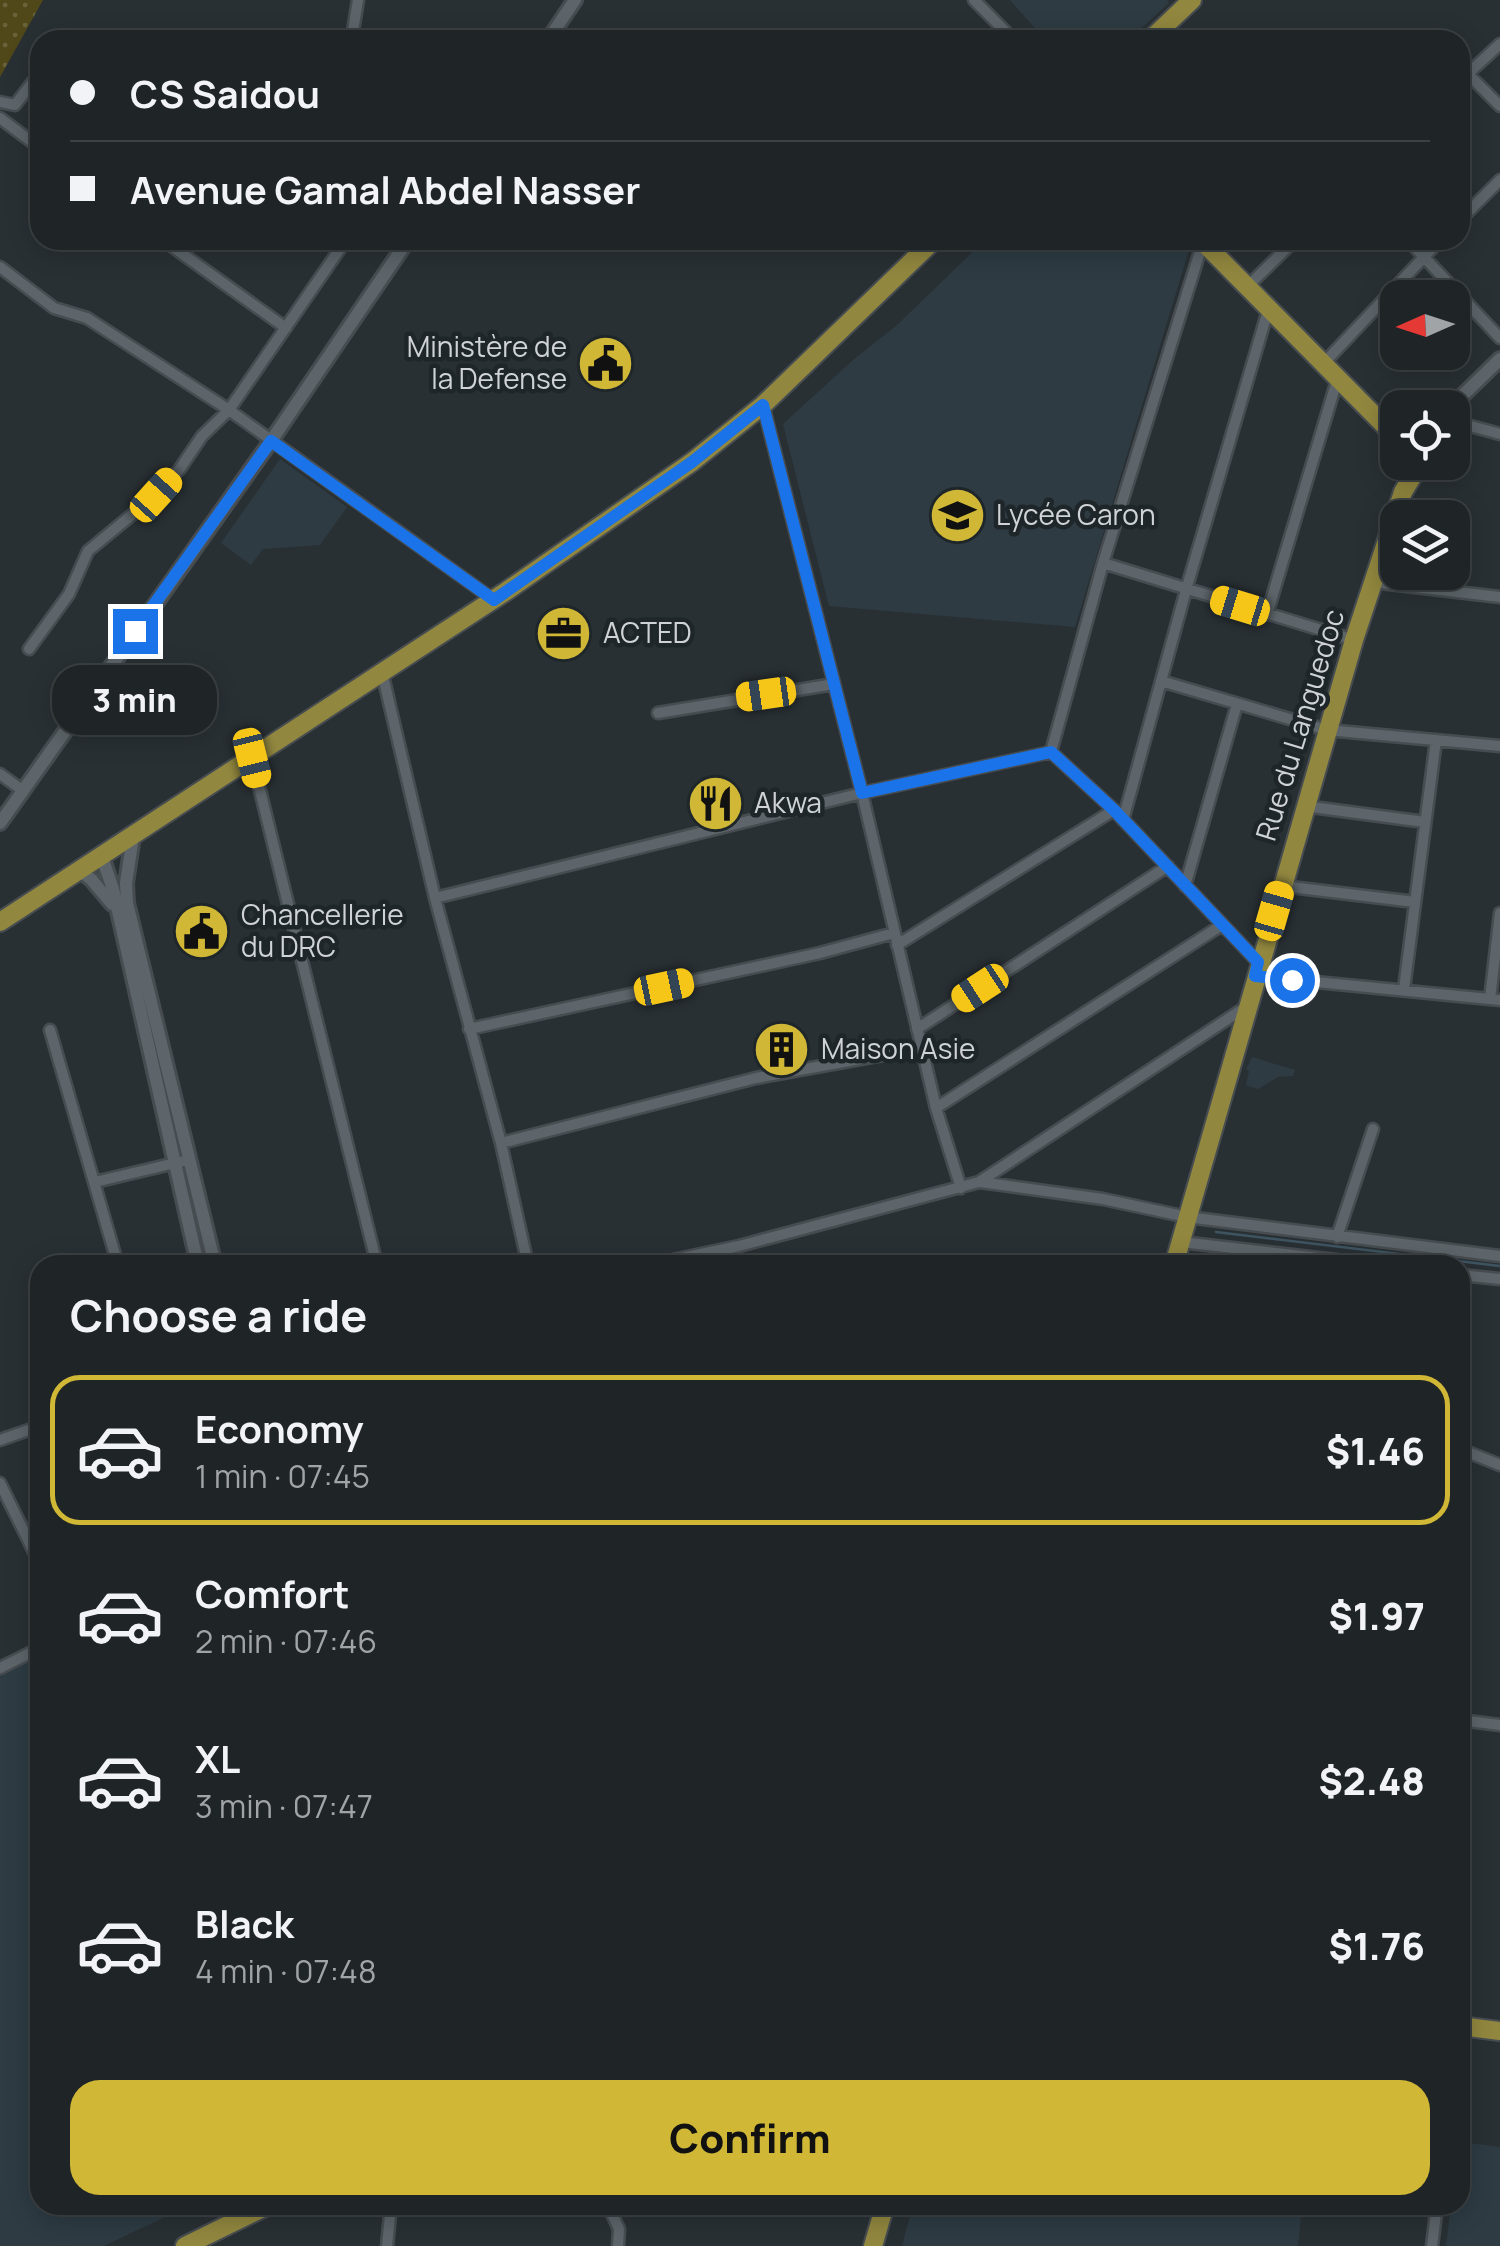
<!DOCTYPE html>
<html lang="en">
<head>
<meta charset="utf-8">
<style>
	body { margin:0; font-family:Manrope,sans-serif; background:#272c2f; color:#f1f3f6; height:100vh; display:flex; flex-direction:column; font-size:38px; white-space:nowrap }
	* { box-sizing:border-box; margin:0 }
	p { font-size:32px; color:#a1a4a7 }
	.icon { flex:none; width:55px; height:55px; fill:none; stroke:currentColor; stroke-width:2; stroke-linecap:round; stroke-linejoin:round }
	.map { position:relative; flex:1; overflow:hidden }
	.panel { position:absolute; left:30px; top:1255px; width:1440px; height:960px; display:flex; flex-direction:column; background:#1f2427; border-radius:30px; box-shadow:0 5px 25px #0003,0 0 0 2px #3c4144 }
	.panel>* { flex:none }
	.guide { position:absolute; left:30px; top:30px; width:1440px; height:220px; border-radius:30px; box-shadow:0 5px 25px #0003,0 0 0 2px #3c4144; display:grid; align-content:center; height:220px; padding:0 40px; background:#1f2427 }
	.needle { width:65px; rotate:267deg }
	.fabs { position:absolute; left:1380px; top:280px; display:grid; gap:20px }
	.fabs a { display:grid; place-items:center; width:90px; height:90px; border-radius:20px; background:#1f2427; box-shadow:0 5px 25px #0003,0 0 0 2px #3c4144; font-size:50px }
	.end { position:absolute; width:45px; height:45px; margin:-22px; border:12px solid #1a73e8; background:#fff; box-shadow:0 0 0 5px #fff }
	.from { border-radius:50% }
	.bubble { position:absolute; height:70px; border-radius:30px; background:#1f2427; box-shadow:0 5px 25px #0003,0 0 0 2px #3c4144; font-size:32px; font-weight:800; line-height:70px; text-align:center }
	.car { position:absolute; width:30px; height:60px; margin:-30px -15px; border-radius:12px; box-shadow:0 0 8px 2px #0007; background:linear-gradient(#f5c518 24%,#345 0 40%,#f5c518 0 76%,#345 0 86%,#f5c518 0) }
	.guide b { display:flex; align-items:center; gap:35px; height:95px; font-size:38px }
	.guide b+b { border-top:2px solid #3c4144 }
	.guide i { width:25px; height:25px; background:#f1f3f6 }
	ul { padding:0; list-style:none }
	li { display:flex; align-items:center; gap:30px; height:150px; margin:0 20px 15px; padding:0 20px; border:5px solid transparent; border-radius:30px }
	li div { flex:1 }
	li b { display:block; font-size:38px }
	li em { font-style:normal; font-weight:800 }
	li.active { border-color:#d0b836 }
	li>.icon { width:90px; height:90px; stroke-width:1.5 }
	h2 { padding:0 40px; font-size:45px; line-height:120px }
	.button { display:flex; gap:20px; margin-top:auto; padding:20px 40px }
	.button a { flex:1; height:115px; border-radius:30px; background:#d0b836; color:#111; font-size:40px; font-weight:800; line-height:115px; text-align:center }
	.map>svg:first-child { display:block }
</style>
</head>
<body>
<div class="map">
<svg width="1500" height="2246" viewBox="0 0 1500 2246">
	<defs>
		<pattern id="grass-dots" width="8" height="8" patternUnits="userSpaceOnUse" patternTransform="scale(2.5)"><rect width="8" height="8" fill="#514819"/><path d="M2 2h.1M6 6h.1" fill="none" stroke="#69623a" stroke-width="1.8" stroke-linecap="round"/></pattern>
	</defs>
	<rect width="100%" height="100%" fill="#293034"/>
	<path fill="#2e3b43" d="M 1010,0 L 1167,0 L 1169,3 L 1128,40 L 1045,40 Z
		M 985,240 L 1182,240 L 1188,253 L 1075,627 L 829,606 L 783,424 L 853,360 L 896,326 Z
		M 280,459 L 347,507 L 320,545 L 263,549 L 251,565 L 221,543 Z
		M 1252,1057 L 1295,1070 L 1293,1076 L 1278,1077 L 1258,1089 L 1246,1085 L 1249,1071 L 1246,1069 Z
		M 40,1655 L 40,2205 L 190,2205 L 104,2246 L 0,2246 L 0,1675 Z
		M 1460,2142 L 1500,2147 L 1500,2246 L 1446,2246 L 1451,2205 L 1460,2205 Z
		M 913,2205 L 1302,2205 L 1298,2246 L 902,2246 Z"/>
	<path fill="url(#grass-dots)" d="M 0,0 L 43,0 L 0,77 Z"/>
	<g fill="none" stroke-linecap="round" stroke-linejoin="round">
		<path stroke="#3e5461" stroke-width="2.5" d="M 1216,1232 L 1500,1266"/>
		<defs>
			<path id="minor" d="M 974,0 L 1014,40
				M 347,40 L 353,31 L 358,0
				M 1468,74 L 1500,106
				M 1460,81 L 1500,44
				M 0,102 L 15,105 L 35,79 L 40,78
				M 0,118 L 40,148
				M 1460,220 L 1500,180
				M 163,240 L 286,328
				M 1408,240 L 1500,338
				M 0,267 L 54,308 L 87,318 L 229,410 L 494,600
				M 1248,286 L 1295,240
				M 1324,363 L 1440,240
				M 763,405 L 862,793 L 936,1108 L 961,1188
				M 1452,421 L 1500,434
				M 1103,563 L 1354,640
				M 1372,582 L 1500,597
				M 1267,614 L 1338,377
				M 29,649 L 69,594 L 88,551 L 156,495 L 179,470 L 202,436 L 229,410 L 346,240
				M 382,672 L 435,898 L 501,1143 L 528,1265
				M 1161,681 L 1327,730 L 1500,746
				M 658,713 L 834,684
				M 1051,752 L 1103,563 L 1203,242
				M 1051,752 L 1114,810 L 1258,962
				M 252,758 L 377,1265
				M 0,774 L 22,790
				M 1304,806 L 1425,822
				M 1123,820 L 1186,590 L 1269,307
				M 1185,886 L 1237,704
				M 1282,886 L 1415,902
				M 435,898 L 862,793 L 1051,752
				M 897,945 L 1114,810
				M 1255,976 L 1500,1000
				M 1404,989 L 1436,740
				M 1490,999 L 1500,913
				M 469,1029 L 820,953 L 894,933
				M 917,1029 L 1168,866
				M 50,1030 L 118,1265
				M 936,1108 L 1222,925
				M 501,1143 L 756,1078 L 921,1048
				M 95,1182 L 188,1160
				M 980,1182 L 1103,1199 L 1187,1217 L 1500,1256
				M 1337,1237 L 1373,1129
				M 1181,1242 L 1379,1265
				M 649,1265 L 739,1246 L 979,1182 L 1246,1007
				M 1460,1275 L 1500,1279
				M 0,1440 L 40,1426
				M 1460,1449 L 1500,1465
				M 0,1483 L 40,1564
				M 0,1668 L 40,1648
				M 1460,1720 L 1500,1725
				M 608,2205 L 619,2229 L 618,2246
				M 387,2246 L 391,2205
				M 1432,2246 L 1437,2205"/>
			<path id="tertiary" d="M 548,40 L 575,0
				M 1445,408 L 1461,397 L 1500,359
				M 0,823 L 271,441 L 408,240
				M 133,837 L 126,883 L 127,903 L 215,1265
				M 102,857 L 113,889 L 198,1265
				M 80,871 L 91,879 L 112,904"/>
			<path id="primary" d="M 1150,40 L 1192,0
				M 1201,240 L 1386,427 L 1398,452
				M 0,922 L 505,592 L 692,462 L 763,405 L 934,240
				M 1174,1265 L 1354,640 L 1403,492 L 1421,462
				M 1460,2026 L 1500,2031
				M 185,2246 L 269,2205
				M 873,2246 L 885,2205"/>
		</defs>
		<use href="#minor" stroke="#464c50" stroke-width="15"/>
		<use href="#tertiary" stroke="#464c50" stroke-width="18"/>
		<use href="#primary" stroke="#464c50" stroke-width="22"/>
		<use href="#minor" stroke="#5d656a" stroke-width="10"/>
		<use href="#tertiary" stroke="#5d656a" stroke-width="12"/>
		<use href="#primary" stroke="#91873f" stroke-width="18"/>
	</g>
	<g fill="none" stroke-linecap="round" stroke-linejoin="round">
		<path stroke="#1a73e8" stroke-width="12" d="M 135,631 L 271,441 L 494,600 L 692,462 L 763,405 L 862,793 L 1051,752 L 1114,810 L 1258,962 L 1255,976 L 1292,980"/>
	</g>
	<defs>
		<symbol id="civic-disc" viewBox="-11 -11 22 22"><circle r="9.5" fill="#d0b836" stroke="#1f262a"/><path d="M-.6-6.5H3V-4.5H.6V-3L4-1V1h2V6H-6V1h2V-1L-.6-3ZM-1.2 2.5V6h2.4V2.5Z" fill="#111"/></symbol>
		<symbol id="school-disc" viewBox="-11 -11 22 22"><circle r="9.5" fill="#d0b836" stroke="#1f262a"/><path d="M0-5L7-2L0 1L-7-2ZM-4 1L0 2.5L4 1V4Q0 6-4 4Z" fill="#111"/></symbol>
		<symbol id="office-disc" viewBox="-11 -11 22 22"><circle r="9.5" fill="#d0b836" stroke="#1f262a"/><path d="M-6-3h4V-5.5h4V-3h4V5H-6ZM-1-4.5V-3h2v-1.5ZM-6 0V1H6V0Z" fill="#111"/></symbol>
		<symbol id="restaurant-disc" viewBox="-11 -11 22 22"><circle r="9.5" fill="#d0b836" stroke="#1f262a"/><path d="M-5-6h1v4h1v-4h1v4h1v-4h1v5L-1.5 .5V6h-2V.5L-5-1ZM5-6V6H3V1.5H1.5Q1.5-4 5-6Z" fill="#111"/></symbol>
		<symbol id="building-disc" viewBox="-11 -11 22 22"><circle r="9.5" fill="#d0b836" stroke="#1f262a"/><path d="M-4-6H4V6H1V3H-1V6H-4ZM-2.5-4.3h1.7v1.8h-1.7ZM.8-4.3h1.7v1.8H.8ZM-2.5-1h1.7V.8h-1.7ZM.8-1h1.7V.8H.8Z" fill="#111"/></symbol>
	</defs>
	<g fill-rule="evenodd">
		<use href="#civic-disc" x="574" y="332" width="63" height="63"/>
		<use href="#school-disc" x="926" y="484" width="63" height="63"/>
		<use href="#office-disc" x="532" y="602" width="63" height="63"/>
		<use href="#restaurant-disc" x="684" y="772" width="63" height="63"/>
		<use href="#civic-disc" x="170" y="900" width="63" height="63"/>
		<use href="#building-disc" x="750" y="1018" width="63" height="63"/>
	</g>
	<g text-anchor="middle" stroke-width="9" stroke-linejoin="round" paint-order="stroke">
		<g font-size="28" fill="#cfd3d6" stroke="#1f262a" text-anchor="start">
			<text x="567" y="357" text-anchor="end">Ministère de<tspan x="567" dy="32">la Defense</tspan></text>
			<text x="996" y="525">Lycée Caron</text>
			<text x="603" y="643">ACTED</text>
			<text x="754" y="813">Akwa</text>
			<text x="241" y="925">Chancellerie<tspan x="241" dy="32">du DRC</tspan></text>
			<text x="821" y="1059">Maison Asie</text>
		</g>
		<g font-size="28" fill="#cfd3d6" stroke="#1f262a">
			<text transform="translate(1300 725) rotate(-73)" y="10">Rue du Languedoc</text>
		</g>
	</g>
</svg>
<div class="fabs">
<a><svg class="needle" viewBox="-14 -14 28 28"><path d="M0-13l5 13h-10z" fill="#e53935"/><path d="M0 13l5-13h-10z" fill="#a1a4a7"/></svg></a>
<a><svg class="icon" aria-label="locate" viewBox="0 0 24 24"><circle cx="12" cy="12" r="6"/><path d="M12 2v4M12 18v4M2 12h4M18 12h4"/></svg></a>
<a><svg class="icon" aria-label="layers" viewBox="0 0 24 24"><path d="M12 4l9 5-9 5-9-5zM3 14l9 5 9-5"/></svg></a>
</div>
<i class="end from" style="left:1292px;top:980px"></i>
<i class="end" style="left:135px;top:631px"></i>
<div class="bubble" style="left:52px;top:665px;width:165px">3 min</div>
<i class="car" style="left:156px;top:495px;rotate:42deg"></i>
<i class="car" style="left:1240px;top:606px;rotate:287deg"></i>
<i class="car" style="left:766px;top:694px;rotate:262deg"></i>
<i class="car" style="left:252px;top:758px;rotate:166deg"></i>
<i class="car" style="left:1274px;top:911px;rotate:16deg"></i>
<i class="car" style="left:664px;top:987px;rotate:78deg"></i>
<i class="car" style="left:980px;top:988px;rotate:237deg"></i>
<div class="guide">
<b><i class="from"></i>CS Saidou</b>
<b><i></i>Avenue Gamal Abdel Nasser</b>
</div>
<section class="panel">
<h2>Choose a ride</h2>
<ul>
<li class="active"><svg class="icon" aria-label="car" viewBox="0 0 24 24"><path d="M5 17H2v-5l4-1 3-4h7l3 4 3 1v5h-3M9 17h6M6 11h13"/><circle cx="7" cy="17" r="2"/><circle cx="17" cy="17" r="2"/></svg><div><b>Economy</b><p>1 min · 07:45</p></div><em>$1.46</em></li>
<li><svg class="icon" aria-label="car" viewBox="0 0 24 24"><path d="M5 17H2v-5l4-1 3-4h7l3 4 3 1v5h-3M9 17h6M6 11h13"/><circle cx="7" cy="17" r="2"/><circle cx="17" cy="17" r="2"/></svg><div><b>Comfort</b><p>2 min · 07:46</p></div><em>$1.97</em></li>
<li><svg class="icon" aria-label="car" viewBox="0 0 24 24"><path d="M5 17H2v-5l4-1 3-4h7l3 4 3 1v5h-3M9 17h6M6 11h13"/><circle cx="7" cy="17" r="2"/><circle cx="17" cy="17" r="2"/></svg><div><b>XL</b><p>3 min · 07:47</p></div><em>$2.48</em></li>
<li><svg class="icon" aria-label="car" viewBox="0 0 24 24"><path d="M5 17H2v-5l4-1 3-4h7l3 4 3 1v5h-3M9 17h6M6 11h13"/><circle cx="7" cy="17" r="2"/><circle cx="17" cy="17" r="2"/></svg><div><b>Black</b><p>4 min · 07:48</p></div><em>$1.76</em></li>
</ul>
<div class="button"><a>Confirm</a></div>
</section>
</div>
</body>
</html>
